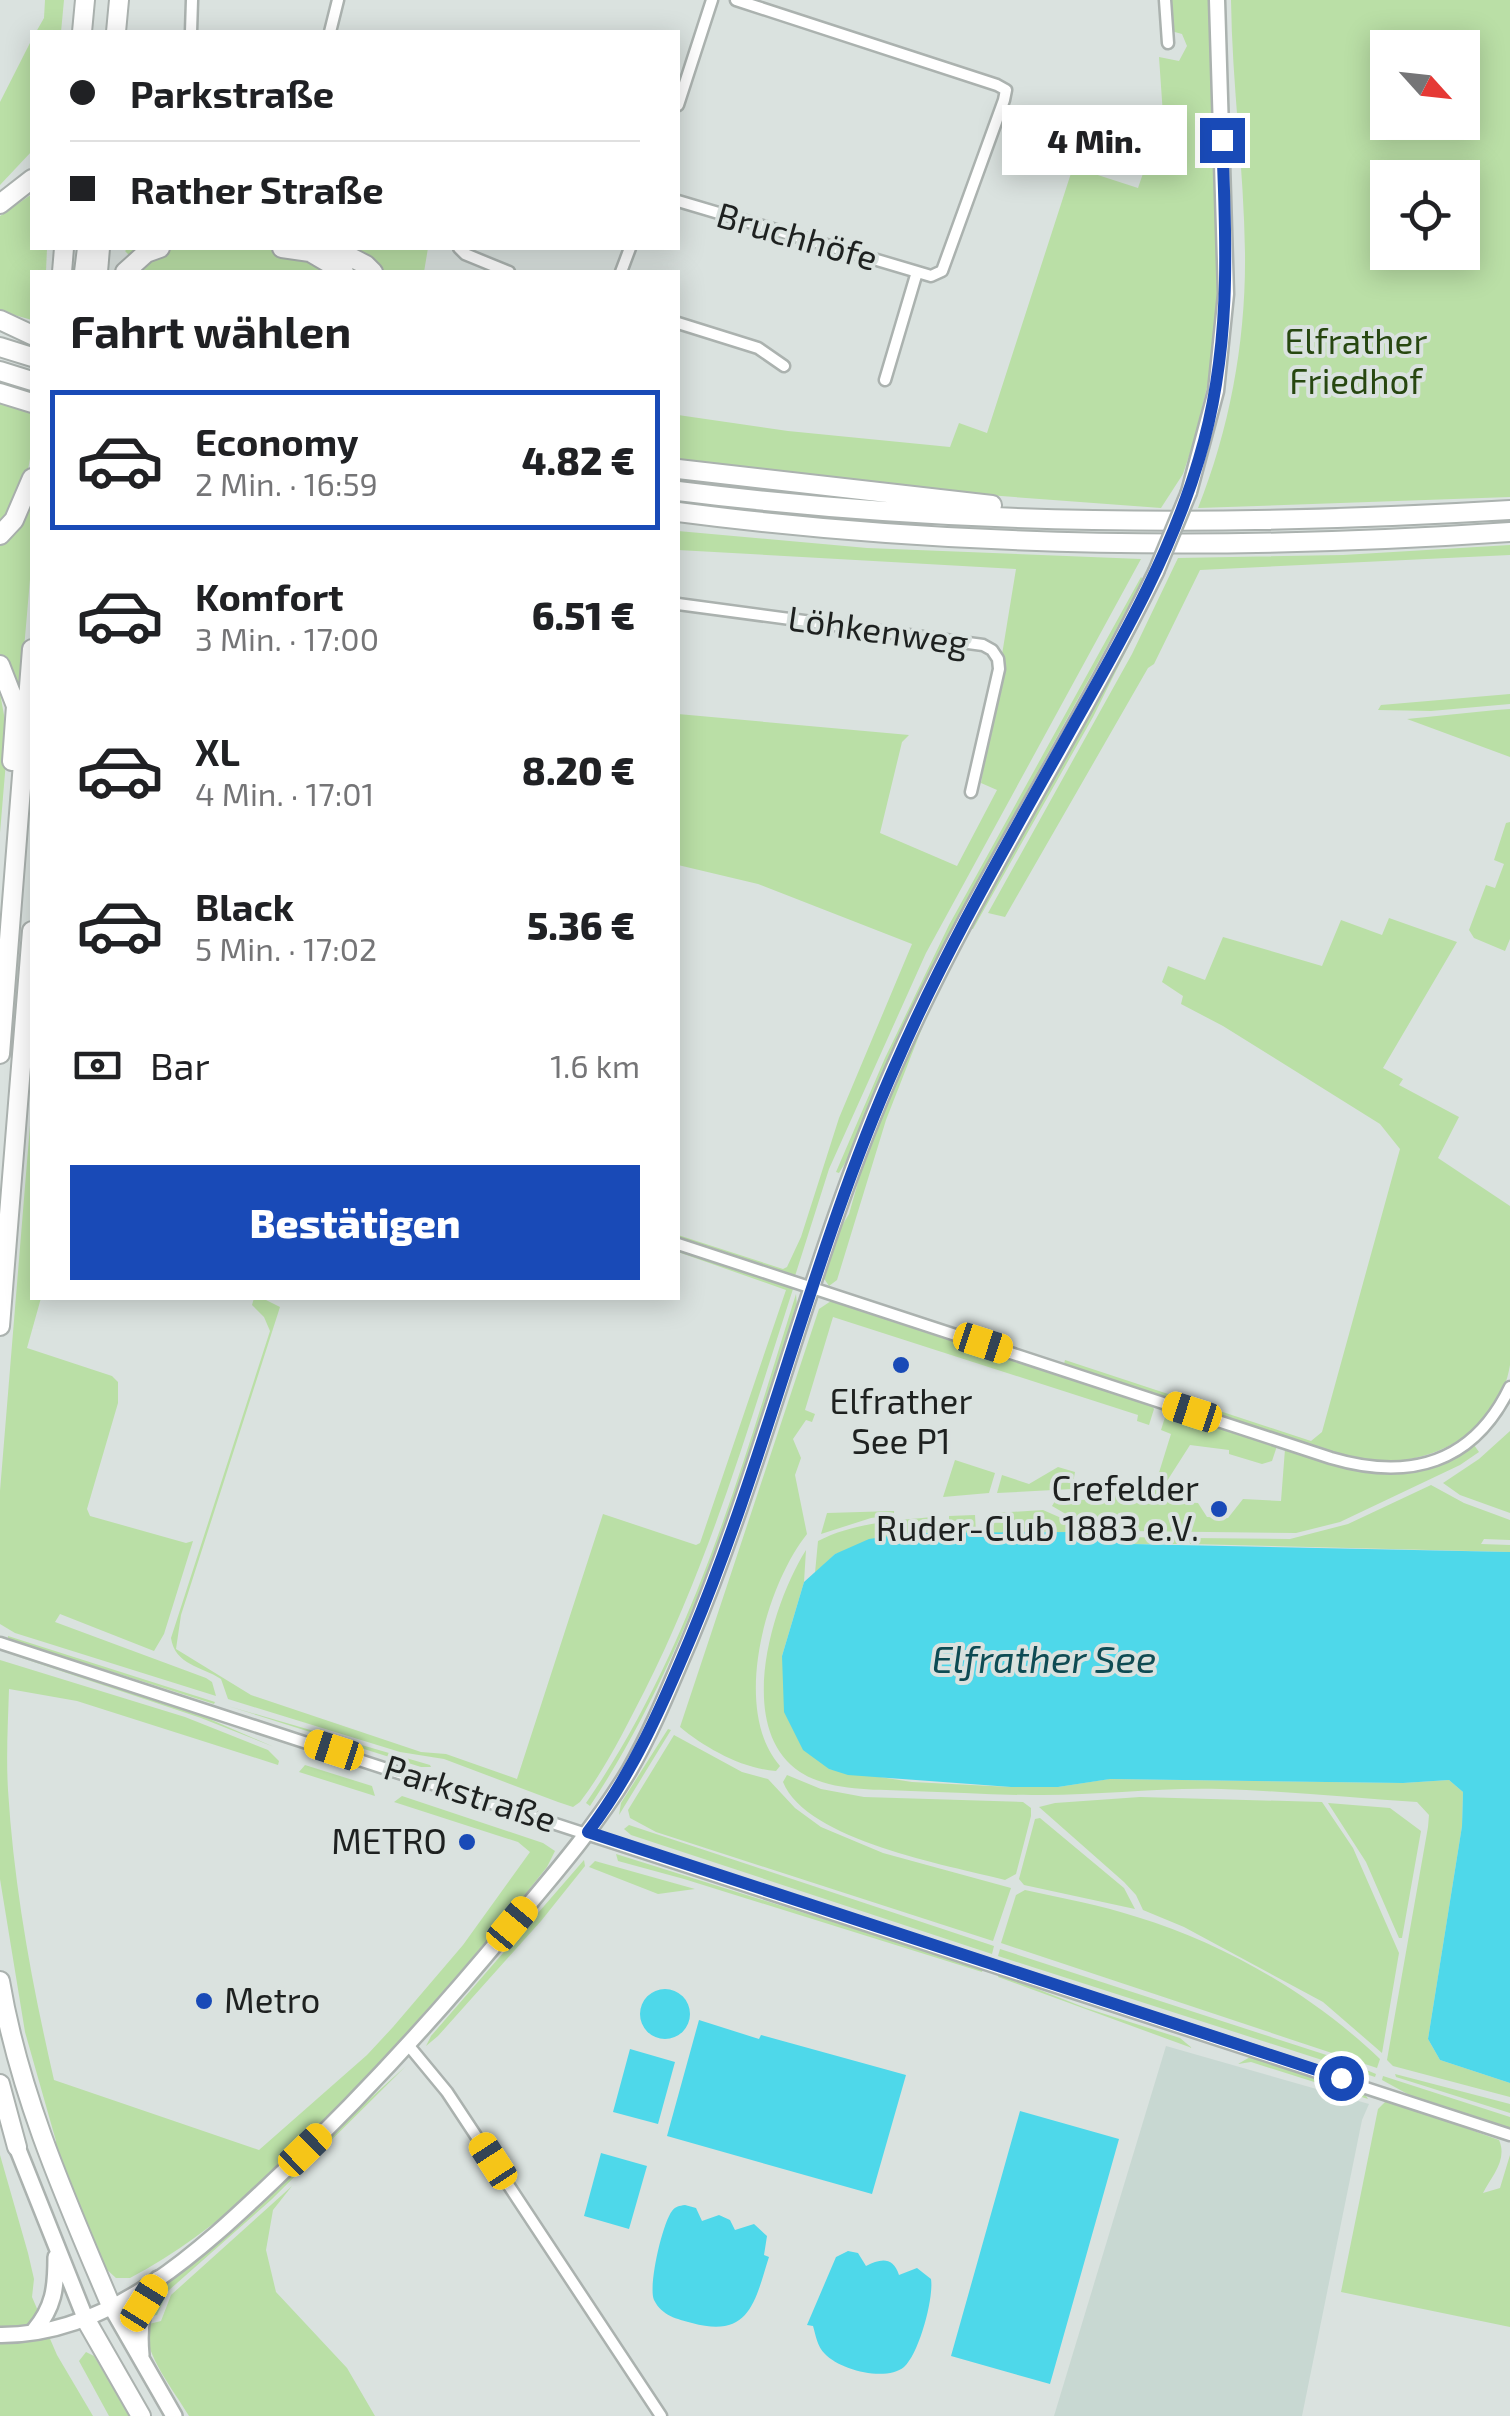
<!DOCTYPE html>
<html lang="de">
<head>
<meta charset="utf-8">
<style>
	body { margin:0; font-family:"Exo 2",sans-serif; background:#f2f2f2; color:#202124; height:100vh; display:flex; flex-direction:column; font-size:38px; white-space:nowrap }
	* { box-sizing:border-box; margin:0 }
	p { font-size:32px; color:#757577 }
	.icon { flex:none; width:55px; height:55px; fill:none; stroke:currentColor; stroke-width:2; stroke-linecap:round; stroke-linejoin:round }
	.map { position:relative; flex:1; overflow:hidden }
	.side { position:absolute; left:30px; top:270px; width:650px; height:1030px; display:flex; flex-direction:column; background:#fff; border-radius:0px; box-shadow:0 5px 25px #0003 }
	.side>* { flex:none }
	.top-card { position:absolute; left:30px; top:30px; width:650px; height:220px; border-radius:0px; box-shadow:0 5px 25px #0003; display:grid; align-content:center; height:220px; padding:0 40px; background:#fff }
	.needle { width:65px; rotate:117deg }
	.fabs { position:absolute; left:1370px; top:30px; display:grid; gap:20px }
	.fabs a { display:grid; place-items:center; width:110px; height:110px; border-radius:0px; background:#fff; box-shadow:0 5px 25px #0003; font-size:50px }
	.end { position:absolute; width:45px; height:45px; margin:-22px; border:12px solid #194ab7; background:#fff; box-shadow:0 0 0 5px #fff }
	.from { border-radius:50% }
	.bubble { position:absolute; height:70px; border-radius:0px; background:#fff; box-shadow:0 5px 25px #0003; font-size:32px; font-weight:800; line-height:70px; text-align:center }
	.car { position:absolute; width:30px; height:60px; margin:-30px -15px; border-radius:12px; box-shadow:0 0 8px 2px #0007; background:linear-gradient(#f5c518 24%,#345 0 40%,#f5c518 0 76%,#345 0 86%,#f5c518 0) }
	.top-card b { display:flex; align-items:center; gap:35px; height:95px; font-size:38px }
	.top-card b+b { border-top:2px solid #e0e0e0 }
	.top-card i { width:25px; height:25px; background:#202124 }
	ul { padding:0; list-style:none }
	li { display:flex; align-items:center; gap:30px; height:140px; margin:0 20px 15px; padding:0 20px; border:5px solid transparent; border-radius:0px }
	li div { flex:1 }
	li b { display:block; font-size:38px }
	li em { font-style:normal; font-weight:800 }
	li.selected { border-color:#194ab7 }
	li>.icon { width:90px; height:90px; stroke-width:1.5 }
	h2 { padding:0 40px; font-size:45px; line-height:120px }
	.pay { display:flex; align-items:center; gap:25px; height:110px; padding:0 40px; font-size:38px }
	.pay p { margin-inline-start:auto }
	.primary-button { display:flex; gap:20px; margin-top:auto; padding:20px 40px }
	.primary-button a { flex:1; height:115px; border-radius:0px; background:#194ab7; color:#fff; font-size:40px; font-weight:800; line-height:115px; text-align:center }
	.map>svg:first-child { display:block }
</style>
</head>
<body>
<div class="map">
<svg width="1510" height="2416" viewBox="0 0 1510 2416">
	<rect width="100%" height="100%" fill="#dae2df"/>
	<path fill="#c8d8d2" d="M 1166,2046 L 1369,2104 L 1362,2120 L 1302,2416 L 1054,2416 Z"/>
	<path fill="#badfa6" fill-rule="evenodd" d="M 45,0 L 64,0 L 61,32 L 36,32 L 44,18 Z
		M 1169,0 L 1209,0 L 1220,289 L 1208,383 L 1193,444 L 1183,474 L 1161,508 L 961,493 L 678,461 L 678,415 L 788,431 L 950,447 L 959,423 L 987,433 L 1073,167 L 1138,188 L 1163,115 L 1159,57 L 1179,61 L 1187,46 L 1182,34 L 1171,31 Z
		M 1231,0 L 1510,0 L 1510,497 L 1198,508 C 1230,428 1246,340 1245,253 C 1244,169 1232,84 1231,0 ZM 1388,48 L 1462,48 L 1462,122 L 1388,122 ZM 1388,178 L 1462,178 L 1462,252 L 1388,252 Z
		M 32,39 L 32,151 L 0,185 L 0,102 Z
		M 32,194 L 32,248 L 47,248 L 46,272 L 32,272 L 32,320 L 0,311 L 0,216 Z
		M 128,248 L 428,248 L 424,272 L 139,272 L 142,268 L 125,251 Z
		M 0,402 L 32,408 C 32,468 31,476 0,528 Z
		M 32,493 L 32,556 L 19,707 L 0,658 L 0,541 Z
		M 678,531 L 867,548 L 1141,559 L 926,953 L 829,1169 L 795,1276 L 678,1239 L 678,1235 L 783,1269 L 787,1267 L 801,1237 L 839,1118 L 912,944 L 758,884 L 678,865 L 678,714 L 909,735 L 902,742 L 880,833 L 957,866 L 997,790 L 981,783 L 1016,569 L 678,550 Z
		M 1510,545 L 1510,555 L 1200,570 L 1154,664 L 1148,668 L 1005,917 L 988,913 L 1132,654 L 1178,558 L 1343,555 Z
		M 1141,577 L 1143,579 C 1042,771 925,956 847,1160 L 839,1173 L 836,1172 L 885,1058 L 949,925 Z
		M 1156,585 L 1159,585 L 1093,717 L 973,929 L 969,929 Z
		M 0,693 L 8,737 L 0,833 Z
		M 1510,694 L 1510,704 L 1431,711 L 1378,710 L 1381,705 Z
		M 1510,709 L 1510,757 L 1407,719 L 1496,710 Z
		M 1510,822 L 1510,939 L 1505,951 L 1474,938 L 1469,930 L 1486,885 L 1495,888 L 1504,864 L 1494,860 L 1506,823 Z
		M 1389,918 L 1457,942 L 1383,1068 L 1403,1079 L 1399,1085 L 1459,1117 L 1438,1158 L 1510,1206 L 1510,1365 C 1498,1438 1423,1469 1356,1461 L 1064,1364 L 1065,1360 L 1311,1441 L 1322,1432 L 1400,1149 L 1380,1124 L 1223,1026 L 1181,1004 L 1183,996 L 1162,982 L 1168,966 L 1205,980 L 1223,937 L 1322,966 L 1341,920 L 1382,935 Z
		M 921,1022 L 924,1023 L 886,1120 L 837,1280 L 829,1286 L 823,1277 L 824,1269 L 835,1237 L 849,1214 L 868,1147 Z
		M 32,1101 L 32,1298 L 41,1298 L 27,1348 L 112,1376 L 118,1382 L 118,1403 L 87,1509 L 90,1516 L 186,1543 L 193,1541 L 164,1634 L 154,1651 L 60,1614 L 55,1622 L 206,1678 L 212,1682 L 216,1696 L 15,1633 L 0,1624 L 0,1491 Z
		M 678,1249 L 793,1289 C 749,1425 709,1563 645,1690 C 625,1729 606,1768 580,1802 L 573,1807 L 558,1802 L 444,1759 L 400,1752 L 228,1699 L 221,1679 C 201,1666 175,1665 171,1638 L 270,1331 L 264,1317 L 252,1305 L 254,1298 L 262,1298 L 280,1307 L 181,1615 L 176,1649 L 251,1695 L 421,1752 L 446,1754 L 517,1779 L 603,1514 L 696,1545 L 700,1543 L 786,1290 L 678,1252 Z
		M 796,1294 L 797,1306 C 742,1477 690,1655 590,1806 L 586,1803 C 691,1652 742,1467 796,1294 Z
		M 831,1301 L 1149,1403 L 1154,1409 L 1149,1425 L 1137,1421 L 1138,1415 L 833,1317 L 805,1410 L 815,1414 L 812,1422 L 806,1420 L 793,1439 L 801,1458 L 795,1475 L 807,1534 C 765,1587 731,1710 780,1766 L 776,1771 C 743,1769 705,1748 680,1727 L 819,1309 Z
		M 1174,1410 L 1277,1446 L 1272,1461 L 1262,1464 L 1229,1454 L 1229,1450 L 1190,1445 L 1167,1481 L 1157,1479 L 1171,1434 L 1161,1430 L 1166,1414 Z
		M 1510,1431 L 1510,1513 L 1460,1495 L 1443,1483 L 1479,1459 Z
		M 1474,1445 L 1479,1452 L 1460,1465 L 1340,1522 L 1296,1533 L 1125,1531 L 1083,1524 L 1052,1506 L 1055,1501 L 1104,1499 L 1131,1489 L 1152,1495 L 1154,1488 L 1161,1490 L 1156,1500 L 1198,1503 L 1207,1517 L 1228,1518 L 1243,1499 L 1281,1501 L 1285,1449 C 1363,1472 1398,1492 1474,1445 Z
		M 955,1460 L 995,1473 L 989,1493 L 943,1497 Z
		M 1058,1467 L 1075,1472 L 1072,1489 L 997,1493 L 1002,1475 L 1029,1484 Z
		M 1431,1485 L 1464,1503 L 1510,1520 L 1510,1540 L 1484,1539 L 1481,1544 L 1510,1545 L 1510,1552 L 1190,1544 L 1189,1538 L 1290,1539 L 1348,1524 Z
		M 1043,1510 L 1084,1528 L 1123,1537 L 1186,1538 L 1186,1544 L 1131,1544 L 1073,1532 L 992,1533 L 991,1516 L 994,1513 Z
		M 894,1511 L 894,1515 L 871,1518 L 821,1534 L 827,1513 Z
		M 975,1515 L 976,1533 L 949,1533 L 949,1516 Z
		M 931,1517 L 935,1519 L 935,1533 L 910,1533 L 835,1554 L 815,1573 L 818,1541 C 853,1523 893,1521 931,1517 Z
		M 806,1550 L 804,1582 L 782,1656 L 829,1769 L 912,1782 L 1011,1787 L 1058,1787 L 1109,1779 L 1403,1783 L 1449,1780 L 1463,1792 L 1462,1826 L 1428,2039 L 1440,2060 L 1510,2083 L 1510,2097 L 1393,2066 L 1387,2060 L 1428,1827 L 1429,1815 L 1417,1802 C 1352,1798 1286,1791 1221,1789 C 1158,1787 1095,1796 1032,1795 C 992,1795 951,1792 911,1791 C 876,1789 831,1792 800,1772 C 734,1728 772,1604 806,1550 Z
		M 8,1636 L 215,1702 L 214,1704 L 8,1639 Z
		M 7,1653 L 198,1714 L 274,1747 L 201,1718 Z
		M 0,1660 L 185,1717 L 268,1750 L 279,1761 L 278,1765 L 77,1701 L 9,1689 C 8,1722 6,1756 8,1790 C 14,1888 32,1984 54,2080 L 259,2150 L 367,2055 L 393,2027 L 463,1945 L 530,1852 L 518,1842 L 394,1802 L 402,1796 L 543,1843 L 555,1851 L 547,1867 C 490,1939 430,2008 368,2075 C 298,2151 222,2230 130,2278 L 116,2278 L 104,2267 L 53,2146 L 56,2141 L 25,2032 L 0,1879 Z
		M 228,1706 L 430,1765 L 431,1767 L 421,1767 Z
		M 668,1729 L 671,1730 L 619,1815 L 621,1803 Z
		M 674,1735 L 742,1772 L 768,1779 L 795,1808 L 821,1827 L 883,1853 L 1011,1888 L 993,1941 L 656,1832 L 630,1818 L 628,1810 Z
		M 305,1765 L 372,1786 L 375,1796 L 299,1772 Z
		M 787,1775 L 821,1789 L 864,1797 L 1023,1802 L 1031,1808 L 1031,1816 L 1016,1874 L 1005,1880 C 948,1865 807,1841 783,1782 Z
		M 1140,1797 L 1322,1802 L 1353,1848 L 1399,1953 L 1382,2053 L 1323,2002 L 1184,1927 L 1143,1910 L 1136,1895 L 1124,1882 L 1039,1807 L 1055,1803 Z
		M 1328,1803 L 1390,1808 L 1421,1831 L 1402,1938 L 1399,1938 L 1366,1862 Z
		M 1040,1818 L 1124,1888 L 1135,1909 L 1024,1885 L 1019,1879 L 1035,1819 Z
		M 629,1825 L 994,1946 L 992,1954 L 631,1835 L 624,1829 Z
		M 616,1854 L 983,1969 L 982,1972 L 684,1879 L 618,1861 Z
		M 584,1860 L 585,1866 L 541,1921 L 438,2036 L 426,2046 L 431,2036 Z
		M 595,1861 L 695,1889 L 658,1894 L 589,1867 Z
		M 1025,1890 C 1062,1898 1100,1905 1137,1917 C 1226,1944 1313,1995 1380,2059 L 1377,2068 L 1001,1943 L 1016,1895 Z
		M 1000,1949 L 1345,2061 L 1376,2074 L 1375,2077 L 998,1956 Z
		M 999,1974 L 1086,2008 L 1180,2038 L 1192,2048 L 998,1977 Z
		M 1250,2057 L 1363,2091 L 1368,2099 L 1251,2062 L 1238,2064 Z
		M 406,2066 L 271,2200 L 168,2291 L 157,2315 L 145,2317 L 159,2290 Z
		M 1395,2074 L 1510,2104 L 1510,2113 L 1396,2077 Z
		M 1383,2076 L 1510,2117 L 1510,2129 L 1413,2097 L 1382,2080 Z
		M 1387,2100 L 1499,2140 C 1508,2160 1491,2177 1483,2193 L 1500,2188 L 1510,2155 L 1510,2327 L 1341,2292 L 1378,2109 Z
		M 0,2155 L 28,2253 L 34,2279 L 32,2297 L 57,2355 L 93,2416 L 0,2416 Z
		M 292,2186 L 273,2210 L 266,2250 L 276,2292 L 347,2368 L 375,2416 L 189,2416 C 173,2389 146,2357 145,2325 L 161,2321 L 171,2295 Z
		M 86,2352 L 94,2356 L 130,2416 L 109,2416 L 79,2361 Z"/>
	<path fill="#4ed8ea" d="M 1073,1532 L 1131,1544 L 1510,1552 L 1510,2083 L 1440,2060 L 1428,2039 L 1462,1826 L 1463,1792 L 1449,1780 L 1403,1783 L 1110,1779 L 1058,1787 L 1011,1787 L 848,1775 L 829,1769 L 803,1750 L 784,1712 L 782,1656 L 804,1582 L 835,1554 L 869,1539 L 910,1533 Z
		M640 2014a25 25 0 1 1 50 0a25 25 0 1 1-50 0Z
		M 699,2020 L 759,2039 L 761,2035 L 906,2075 L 872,2194 L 667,2136 Z
		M 630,2049 L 675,2062 L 658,2124 L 613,2112 Z
		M 1020,2111 L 1119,2139 L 1050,2384 L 951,2356 Z
		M 601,2153 L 647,2166 L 629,2229 L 584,2216 Z
		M 685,2205 L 696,2208 L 702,2221 L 719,2215 L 730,2220 L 735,2230 L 754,2224 L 767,2236 L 764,2255 L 769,2257 C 755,2301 750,2339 692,2323 C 677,2319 662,2316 654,2300 C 648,2287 662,2224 672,2211 C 676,2206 679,2206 685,2205 Z
		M 848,2251 L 858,2253 L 866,2266 C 880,2259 893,2256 899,2275 L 917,2268 L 931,2279 C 934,2298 919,2354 904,2367 C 886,2382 840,2370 825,2354 C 817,2346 816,2336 813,2326 L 807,2325 L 836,2257 Z"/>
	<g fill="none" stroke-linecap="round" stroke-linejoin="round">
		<defs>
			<path id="street" d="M 1165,0 L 1168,43
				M 191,32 L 192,0
				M 330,32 L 338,0
				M 678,105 L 712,0
				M 678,201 L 931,276 L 942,271 L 1004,100 L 1006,90 L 997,85 L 736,0
				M 459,248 L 465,254 L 509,272
				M 621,272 L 630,248
				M 678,323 L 758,348 L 784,366
				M 885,380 L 917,272
				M 678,604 L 983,645 L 992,650 L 998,659 L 999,669 L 971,792
				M 678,1244 L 1331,1458 C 1409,1481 1473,1464 1510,1387
				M 0,1643 L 1510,2135
				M 409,2046 L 447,2092 L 661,2416"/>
			<path id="secondary" d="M 1189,492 L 1216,391 L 1226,294 L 1217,0
				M 0,2335 C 115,2336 208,2243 286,2169 C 368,2091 437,2015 509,1928 C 551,1878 595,1828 629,1771 C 652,1731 670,1686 689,1642 C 768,1454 812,1252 895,1065 C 970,894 1074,739 1156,572"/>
			<path id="primary" d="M 17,2147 L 86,2320
				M 112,2308 L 174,2416
				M 34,2331 C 54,2307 56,2288 56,2257
				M 141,2355 C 138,2324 142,2305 158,2279"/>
			<path id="highway" d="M 82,32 L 85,0
				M 116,32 L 119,0
				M 0,204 L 32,179
				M 282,248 L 310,252 L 344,272
				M 333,248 L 366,265 L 373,272
				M 62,272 L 64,248
				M 84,272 L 87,248
				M 98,272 L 100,248
				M 125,272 L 146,253 L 160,248
				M 0,320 L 32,335
				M 0,347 L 32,357
				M 0,371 L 32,381
				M 0,393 L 32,403
				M 678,469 L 992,505
				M 678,491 C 955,526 1231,527 1510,510
				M 678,512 C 953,548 1233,551 1510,532
				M 0,535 L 14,520 L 32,478
				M 0,665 L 16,706 L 12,761
				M 0,1054 L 32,649
				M 0,1326 L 32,931
				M 0,1981 C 19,2095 67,2202 112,2308
				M 0,2084 L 17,2147
				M 86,2320 L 141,2416"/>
		</defs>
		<use href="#street" stroke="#abb2af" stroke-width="15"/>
		<use href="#secondary" stroke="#abb2af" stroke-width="19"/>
		<use href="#primary" stroke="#abb2af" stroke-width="20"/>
		<use href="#highway" stroke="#abb2af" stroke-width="22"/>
		<use href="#street" stroke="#fff" stroke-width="10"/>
		<use href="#secondary" stroke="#fff" stroke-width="14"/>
		<use href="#primary" stroke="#fff" stroke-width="15"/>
		<use href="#highway" stroke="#fff" stroke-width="18"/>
		<defs>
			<path id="secondary-bridge" d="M 1156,572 L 1189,492"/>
		</defs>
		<use href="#secondary-bridge" stroke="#abb2af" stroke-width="19" stroke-linecap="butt"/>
		<use href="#secondary-bridge" stroke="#fff" stroke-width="14"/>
	</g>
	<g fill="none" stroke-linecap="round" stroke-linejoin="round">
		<path stroke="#194ab7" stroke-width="12" d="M 1222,140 C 1227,248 1231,353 1199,459 C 1171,554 1122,639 1074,724 C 1011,837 946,948 895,1066 C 813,1251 769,1451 691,1637 C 662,1706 633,1773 588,1832 L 1341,2078"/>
	</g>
	<g fill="#194ab7" stroke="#dae2df" stroke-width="4">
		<circle cx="901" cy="1365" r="10"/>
		<circle cx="1219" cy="1509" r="10"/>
		<circle cx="467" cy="1842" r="10"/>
		<circle cx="204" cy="2001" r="10"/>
	</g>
	<g text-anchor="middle" stroke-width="8" stroke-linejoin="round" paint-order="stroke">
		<g font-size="35" fill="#1e2120" stroke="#dae2df">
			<text transform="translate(797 237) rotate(16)" y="12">Bruchhöfe</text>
			<text transform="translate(878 631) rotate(8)" y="12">Löhkenweg</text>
			<text transform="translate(470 1794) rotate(18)" y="12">Parkstraße</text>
		</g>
		<g font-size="35" fill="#274710" stroke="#dae2df">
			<text x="1356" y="354">Elfrather<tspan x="1356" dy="40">Friedhof</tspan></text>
		</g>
		<g font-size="35" fill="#1e2120" stroke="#dae2df" text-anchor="end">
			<text x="901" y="1414" text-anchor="middle">Elfrather<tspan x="901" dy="40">See P1</tspan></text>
			<text x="1199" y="1501">Crefelder<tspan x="1199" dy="40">Ruder-Club 1883 e.V.</tspan></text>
			<text x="447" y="1854">METRO</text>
			<text x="224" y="2013" text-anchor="start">Metro</text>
		</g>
		<g font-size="38" font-style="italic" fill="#0e4b53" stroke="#dae2df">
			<text x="1044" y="1673">Elfrather See</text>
		</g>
	</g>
</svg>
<div class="fabs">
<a><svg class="needle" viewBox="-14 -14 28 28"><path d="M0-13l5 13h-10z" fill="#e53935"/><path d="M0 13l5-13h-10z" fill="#757577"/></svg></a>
<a><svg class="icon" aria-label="locate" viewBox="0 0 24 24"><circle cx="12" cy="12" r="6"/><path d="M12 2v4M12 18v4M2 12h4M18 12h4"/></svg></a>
</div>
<i class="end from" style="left:1341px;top:2078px"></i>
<i class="end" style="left:1222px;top:140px"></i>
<div class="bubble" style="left:1002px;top:105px;width:185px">4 Min.</div>
<i class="car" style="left:983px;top:1343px;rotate:108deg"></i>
<i class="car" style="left:1192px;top:1412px;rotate:288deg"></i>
<i class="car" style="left:334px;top:1750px;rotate:288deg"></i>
<i class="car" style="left:512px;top:1924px;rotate:40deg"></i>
<i class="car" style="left:305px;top:2150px;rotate:46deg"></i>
<i class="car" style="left:493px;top:2161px;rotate:327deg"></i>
<i class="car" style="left:144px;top:2303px;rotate:32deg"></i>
<div class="top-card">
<b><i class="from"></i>Parkstraße</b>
<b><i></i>Rather Straße</b>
</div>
<section class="side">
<h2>Fahrt wählen</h2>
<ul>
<li class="selected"><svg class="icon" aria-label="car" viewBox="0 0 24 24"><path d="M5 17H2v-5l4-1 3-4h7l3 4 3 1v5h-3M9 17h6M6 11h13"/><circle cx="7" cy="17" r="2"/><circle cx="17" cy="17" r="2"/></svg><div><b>Economy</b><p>2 Min. · 16:59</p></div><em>4.82 €</em></li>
<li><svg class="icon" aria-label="car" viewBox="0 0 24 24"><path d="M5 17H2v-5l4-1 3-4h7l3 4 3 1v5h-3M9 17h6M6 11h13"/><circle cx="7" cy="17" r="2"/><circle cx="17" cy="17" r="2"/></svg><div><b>Komfort</b><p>3 Min. · 17:00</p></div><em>6.51 €</em></li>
<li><svg class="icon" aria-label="car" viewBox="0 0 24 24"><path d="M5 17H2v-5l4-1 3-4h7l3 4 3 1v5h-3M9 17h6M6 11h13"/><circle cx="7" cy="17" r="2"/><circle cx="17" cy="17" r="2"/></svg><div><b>XL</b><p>4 Min. · 17:01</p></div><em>8.20 €</em></li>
<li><svg class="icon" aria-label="car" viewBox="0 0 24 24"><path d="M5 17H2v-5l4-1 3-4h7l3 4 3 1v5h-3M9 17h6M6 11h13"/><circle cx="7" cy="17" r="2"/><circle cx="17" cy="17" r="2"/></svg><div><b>Black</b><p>5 Min. · 17:02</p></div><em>5.36 €</em></li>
</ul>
<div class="pay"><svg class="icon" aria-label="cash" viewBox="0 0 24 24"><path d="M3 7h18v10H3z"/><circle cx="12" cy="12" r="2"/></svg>Bar<p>1.6 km</p></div>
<div class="primary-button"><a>Bestätigen</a></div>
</section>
</div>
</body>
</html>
